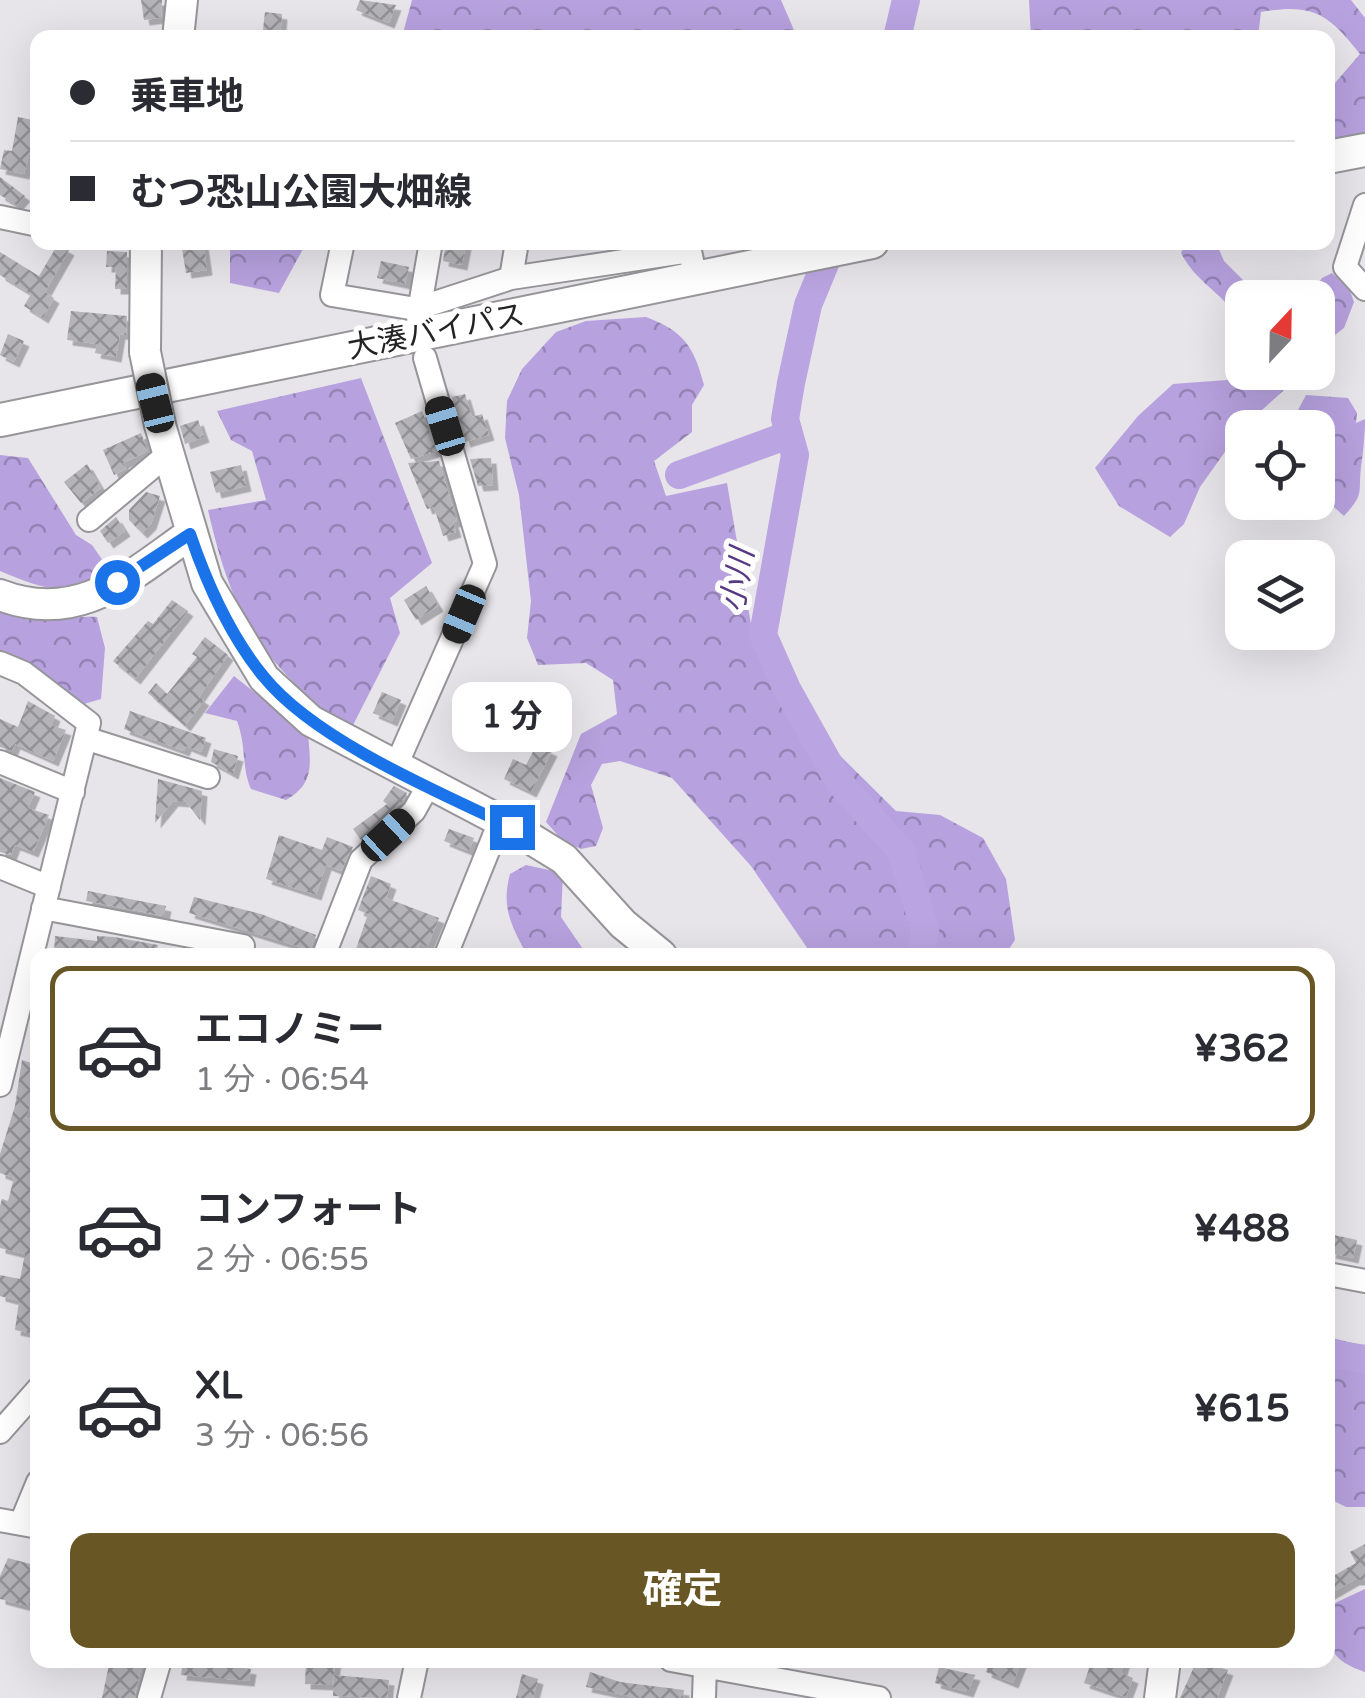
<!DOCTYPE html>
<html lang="ja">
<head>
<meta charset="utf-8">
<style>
	body { margin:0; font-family:"Varela Round","Noto Sans JP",sans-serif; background:#f7f7f7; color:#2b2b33; height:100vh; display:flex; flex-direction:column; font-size:38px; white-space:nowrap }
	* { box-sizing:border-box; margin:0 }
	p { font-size:32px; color:#7c7c81 }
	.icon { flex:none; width:55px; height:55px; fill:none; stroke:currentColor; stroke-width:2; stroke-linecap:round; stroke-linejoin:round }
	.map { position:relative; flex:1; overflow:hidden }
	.drawer { position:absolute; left:30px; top:948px; width:1305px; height:720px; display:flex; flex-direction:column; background:#fff; border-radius:20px; box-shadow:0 10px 40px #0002 }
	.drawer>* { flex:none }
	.guide { position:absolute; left:30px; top:30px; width:1305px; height:220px; border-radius:20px; box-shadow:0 10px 40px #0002; display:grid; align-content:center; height:220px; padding:0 40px; background:#fff }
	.needle { width:65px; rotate:22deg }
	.fabs { position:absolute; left:1225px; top:280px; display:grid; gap:20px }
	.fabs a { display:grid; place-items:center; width:110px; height:110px; border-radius:20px; background:#fff; box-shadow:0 10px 40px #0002; font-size:50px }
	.end { position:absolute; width:45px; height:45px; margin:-22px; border:12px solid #1a73e8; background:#fff; box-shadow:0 0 0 5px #fff }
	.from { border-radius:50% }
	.bubble { position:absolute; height:70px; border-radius:20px; background:#fff; box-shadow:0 10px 40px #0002; font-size:32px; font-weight:700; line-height:70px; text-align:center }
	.car { position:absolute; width:30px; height:60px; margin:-30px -15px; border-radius:12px; box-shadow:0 0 8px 2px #0007; background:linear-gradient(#222 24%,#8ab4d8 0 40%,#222 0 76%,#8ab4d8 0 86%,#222 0) }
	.guide b { display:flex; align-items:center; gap:35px; height:95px; font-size:38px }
	.guide b+b { border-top:2px solid #e1e1e2 }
	.guide i { width:25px; height:25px; background:#2b2b33 }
	ul { padding:18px 0 0; list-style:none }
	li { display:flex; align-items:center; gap:30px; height:165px; margin:0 20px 15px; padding:0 20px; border:5px solid transparent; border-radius:20px }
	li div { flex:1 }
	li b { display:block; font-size:38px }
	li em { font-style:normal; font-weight:700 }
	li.on { border-color:#685725 }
	li>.icon { width:90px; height:90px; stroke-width:1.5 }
	.primary-button { display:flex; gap:20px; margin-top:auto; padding:20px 40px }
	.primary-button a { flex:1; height:115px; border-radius:20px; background:#685725; color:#fff; font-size:40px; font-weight:700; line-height:115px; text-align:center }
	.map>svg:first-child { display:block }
</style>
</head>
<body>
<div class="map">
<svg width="1365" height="1698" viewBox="0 0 1365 1698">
	<defs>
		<pattern id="forest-crowns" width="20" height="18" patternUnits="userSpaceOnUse" patternTransform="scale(2.5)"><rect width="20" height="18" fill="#b7a1de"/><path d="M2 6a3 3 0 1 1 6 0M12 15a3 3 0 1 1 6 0" fill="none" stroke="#9483b4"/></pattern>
		<pattern id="building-cross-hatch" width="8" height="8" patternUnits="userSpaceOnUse" patternTransform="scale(2.5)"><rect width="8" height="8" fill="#b4b3b7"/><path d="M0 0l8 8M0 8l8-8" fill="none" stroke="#929195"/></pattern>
		<filter id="shadow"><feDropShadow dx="5.5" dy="5.5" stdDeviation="0" flood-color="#0004"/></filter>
	</defs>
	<rect width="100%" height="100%" fill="#e7e5ea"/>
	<path fill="url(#forest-crowns)" d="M 412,0 L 781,0 L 797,37 L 412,37 L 403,33 Z
		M 1029,0 L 1351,0 L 1365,18 L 1365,140 L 1328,143 L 1328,91 L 1360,54 C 1328,13 1312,3 1261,12 L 1258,37 L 1031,38 Z
		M 230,243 L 303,243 L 303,249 L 279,293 L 230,283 Z
		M 1185,243 L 1223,243 L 1218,247 L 1224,261 L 1260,297 L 1242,298 L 1242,330 C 1230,294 1199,288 1181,253 Z
		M 1332,273 L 1349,288 L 1354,302 L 1344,328 L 1318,348 L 1318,298 L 1308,298 L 1322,278 Z
		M 646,317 C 684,331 694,347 704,385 L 692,405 L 692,432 L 654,461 L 666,496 L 727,483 L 755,648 L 794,710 L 896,811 L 940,815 L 983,838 L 1006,879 L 1015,940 L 1005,955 L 812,955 L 751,866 L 672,778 L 620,761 L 602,764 L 591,785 L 603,828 L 596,846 L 581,849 L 562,840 L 546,822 L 581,734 L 617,714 L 613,680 L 586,663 L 538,665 L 527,638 L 531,601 L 519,495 L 505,438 L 507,401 L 522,369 L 556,332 L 586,321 Z
		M 1242,372 L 1292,373 L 1283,391 L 1242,428 L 1200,487 L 1184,524 L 1170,537 L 1119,506 L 1095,468 L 1138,416 L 1173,384 L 1240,379 Z
		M 361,378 L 432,563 L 390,598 L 400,633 L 350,731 C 262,662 233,620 208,510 L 266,500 L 252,451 L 231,440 L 217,411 Z
		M 1306,395 L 1348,398 L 1357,413 L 1356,423 L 1365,419 C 1365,436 1363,453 1361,467 C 1358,494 1365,493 1344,516 L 1318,493 L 1318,428 L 1289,427 Z
		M 0,455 L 28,458 L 76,535 L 92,545 L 108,568 C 65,599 47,590 0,571 Z
		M 0,611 C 33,628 63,615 97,617 L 105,648 L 101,699 L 84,704 L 24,663 L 0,653 Z
		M 234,676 L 308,735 C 311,765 314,784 286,800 L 251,789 C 241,766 247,748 237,721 L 205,713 Z
		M 526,865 L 563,873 L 561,917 L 587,955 L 527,955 C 511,925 501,907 510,874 Z
		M 1328,1337 L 1365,1346 L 1365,1507 L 1346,1507 L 1328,1498 Z
		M 1365,1589 L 1365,1672 C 1322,1658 1328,1639 1328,1599 L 1335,1603 Z"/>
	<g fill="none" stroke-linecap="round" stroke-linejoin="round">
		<path stroke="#baa4e1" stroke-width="28" d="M 897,38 L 906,0
			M 834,242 L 808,305 L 791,383 L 785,419 L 795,455 L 763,635 L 787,689 L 839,782 L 901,851 L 925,930 L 921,955
			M 679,475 L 788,435
			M 1328,1353 L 1365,1359"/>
	</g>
	<path fill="url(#building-cross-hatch)" filter="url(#shadow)" d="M 141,0 L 162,0 L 161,18 L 144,20 Z
		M 360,0 L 396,5 L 389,23 L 356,10 Z
		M 265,12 L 282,14 L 280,38 L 262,38 Z
		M 18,117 L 38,121 L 24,174 L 0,169 L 4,150 L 12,151 Z
		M 0,177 L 25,196 L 17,205 L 0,195 Z
		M 181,242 L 203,242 L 207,270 L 186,273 Z
		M 446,242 L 466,244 L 462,265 L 443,261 Z
		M 58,244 L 69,250 L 45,292 L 54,298 L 43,318 L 24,306 L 31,294 L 0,275 L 0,252 L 39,276 Z
		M 107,251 L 127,252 L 127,289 L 115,289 L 116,267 L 106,267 Z
		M 381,261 L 409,267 L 405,284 L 377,278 Z
		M 71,311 L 127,316 L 126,335 L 120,334 L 116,357 L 95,353 L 97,344 L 67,340 Z
		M 8,334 L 24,341 L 14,362 L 0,355 Z
		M 465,394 L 472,417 L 482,414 L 489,435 L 465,442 L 452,397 Z
		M 422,411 L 437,451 L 411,459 L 395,423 Z
		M 198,420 L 204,437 L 185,444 L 180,426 Z
		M 141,433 L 148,451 L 123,463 L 126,469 L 114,475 L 103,450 Z
		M 491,458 L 493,485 L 478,486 L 470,459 Z
		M 439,461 L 457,521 L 453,522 L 456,532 L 443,536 L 434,507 L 427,509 L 408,463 Z
		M 87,464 L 101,488 L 81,503 L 64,482 Z
		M 241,465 L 246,486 L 216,493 L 210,472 Z
		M 146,492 L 160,496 L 151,524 L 142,533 L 129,520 L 129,510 Z
		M 116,517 L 125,531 L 108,543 L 100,531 Z
		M 426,586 L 438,606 L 416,620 L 404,600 Z
		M 172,600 L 188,611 L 135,679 L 113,661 L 148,621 L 153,624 Z
		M 205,637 L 228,655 L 199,697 L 204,700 L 185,726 L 148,693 L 156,683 L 167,694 L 197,657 L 192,654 Z
		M 382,692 L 401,700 L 392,721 L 373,713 Z
		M 28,701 L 55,716 L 51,725 L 66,730 L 53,761 L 15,744 L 12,751 L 0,747 L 0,719 L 18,727 Z
		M 130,711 L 206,738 L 201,752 L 186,746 L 184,751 L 124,729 Z
		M 537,744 L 552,751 L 531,792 L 504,779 L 513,759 L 526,765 Z
		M 214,749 L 238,756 L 233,774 L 211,762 Z
		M 0,778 L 35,792 L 28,808 L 49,815 L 33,852 L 15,845 L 11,855 L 0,852 Z
		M 158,779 L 202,791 L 200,820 L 186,802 L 173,801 L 155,823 Z
		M 394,786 L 407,793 L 402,802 L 361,840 L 353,829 L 387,804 L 383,801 Z
		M 449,829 L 474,838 L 469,851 L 444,841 Z
		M 279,835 L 322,850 L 327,837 L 353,847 L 341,871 L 326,865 L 316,895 L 266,879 Z
		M 373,871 L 371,876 L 391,884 L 386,898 L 439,918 L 427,947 L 420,943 L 415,955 L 354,955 L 368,914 L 358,910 Z
		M 88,891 L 166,906 L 164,916 L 86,901 Z
		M 194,897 L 261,914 L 316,935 L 310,950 L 189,913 Z
		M 55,936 L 97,941 L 97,936 L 114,937 L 158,945 L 156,955 L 68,955 L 54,953 Z
		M 22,1060 L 38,1065 L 38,1083 L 26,1118 L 38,1121 L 31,1154 L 38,1155 L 38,1335 L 15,1330 L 19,1301 L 0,1296 L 0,1275 L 20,1279 L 25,1254 L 0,1248 L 0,1206 L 2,1199 L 8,1201 L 14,1178 L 0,1173 L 0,1154 L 15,1106 Z
		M 1334,1235 L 1357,1240 L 1353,1258 L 1330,1253 Z
		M 1365,1544 L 1365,1580 L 1354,1580 L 1328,1595 L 1328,1579 L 1356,1563 L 1350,1552 Z
		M 8,1558 L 38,1566 L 27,1606 L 0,1599 L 0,1576 Z
		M 110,1660 L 143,1660 L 134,1698 L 102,1698 Z
		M 183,1660 L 251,1669 L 249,1681 L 181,1675 Z
		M 306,1660 L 336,1660 L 332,1685 L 305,1684 Z
		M 990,1660 L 1022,1660 L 1013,1683 L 986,1672 Z
		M 1092,1660 L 1125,1660 L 1121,1673 L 1133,1678 L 1126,1697 L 1084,1683 Z
		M 1197,1660 L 1228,1670 L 1217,1698 L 1180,1698 Z
		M 939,1667 L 975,1675 L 968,1692 L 935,1683 Z
		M 590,1672 L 620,1682 L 684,1690 L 683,1698 L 638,1698 L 586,1687 Z
		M 522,1674 L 538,1679 L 533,1698 L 516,1698 Z
		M 334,1675 L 389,1680 L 387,1698 L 333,1696 Z"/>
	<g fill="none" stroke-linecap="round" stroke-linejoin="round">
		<defs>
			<path id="minor" d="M 1365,205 L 1345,267 L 1365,289
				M 0,217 L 38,225
				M 343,242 L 332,295 L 416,309 L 511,278 L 690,251 L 696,279
				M 511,278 L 517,242
				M 418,317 L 431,242
				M 89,520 L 168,454
				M 0,663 L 24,673 L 89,723 L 0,1085
				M 88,739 L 208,777
				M 0,762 L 73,792
				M 395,768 L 485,564 L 425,358
				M 0,867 L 49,887
				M 43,908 L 243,946
				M 324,955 L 361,860 L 414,811 L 428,786
				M 446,955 L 500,821
				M 1328,1274 L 1365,1281
				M 0,1432 L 38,1389
				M 0,1520 L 38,1527
				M 21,1523 L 38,1482
				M 671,1660 L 879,1698
				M 149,1698 L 160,1660
				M 409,1698 L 417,1660
				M 704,1698 L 705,1666"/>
			<path id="major" d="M 178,38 L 182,0
				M 145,352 L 146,242
				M 160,425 L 207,583 L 264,678 L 311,721 L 512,827 L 564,859 L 623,924 L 661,955
				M 0,595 C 78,625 129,577 190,534
				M 1160,1698 L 1165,1660"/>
			<path id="highway" d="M 1328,157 L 1365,150
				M 0,420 L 872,242"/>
		</defs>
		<use href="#minor" stroke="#969599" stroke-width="26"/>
		<use href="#major" stroke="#969599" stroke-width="34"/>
		<use href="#highway" stroke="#969599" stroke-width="36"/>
		<use href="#minor" stroke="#fff" stroke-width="22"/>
		<use href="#major" stroke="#fff" stroke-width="30"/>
		<use href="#highway" stroke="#fff" stroke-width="32"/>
		<defs>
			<path id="major-bridge" d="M 145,352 L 160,425"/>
		</defs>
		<use href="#major-bridge" stroke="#969599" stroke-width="34" stroke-linecap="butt"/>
		<use href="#major-bridge" stroke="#fff" stroke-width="30"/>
	</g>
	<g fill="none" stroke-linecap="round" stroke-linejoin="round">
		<path stroke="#1a73e8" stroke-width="12" d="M 117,582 L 190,534 C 207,584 230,636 264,677 C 315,740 438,792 512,827"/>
	</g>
	<g text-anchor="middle" stroke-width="10" stroke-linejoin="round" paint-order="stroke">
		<g font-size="30" fill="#232324" stroke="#fff">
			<text transform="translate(436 331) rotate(-11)" y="10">大湊バイパス</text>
		</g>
		<g font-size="32" font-style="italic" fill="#573982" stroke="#fff">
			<text transform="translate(737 580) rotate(-80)" y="11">小川</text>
		</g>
	</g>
</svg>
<div class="fabs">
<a><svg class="needle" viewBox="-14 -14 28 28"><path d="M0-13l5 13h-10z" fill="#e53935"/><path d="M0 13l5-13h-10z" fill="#7c7c81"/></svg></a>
<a><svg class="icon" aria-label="locate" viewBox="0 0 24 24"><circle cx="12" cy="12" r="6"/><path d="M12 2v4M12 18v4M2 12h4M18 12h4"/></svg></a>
<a><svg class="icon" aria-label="layers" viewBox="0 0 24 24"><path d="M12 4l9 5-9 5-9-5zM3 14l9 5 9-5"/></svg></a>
</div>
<i class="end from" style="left:117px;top:582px"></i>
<i class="end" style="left:512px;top:827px"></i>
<div class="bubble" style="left:452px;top:682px;width:120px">1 分</div>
<i class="car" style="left:155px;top:403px;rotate:346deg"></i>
<i class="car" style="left:445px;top:426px;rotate:343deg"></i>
<i class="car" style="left:464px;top:614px;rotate:203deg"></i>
<i class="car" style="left:388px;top:835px;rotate:47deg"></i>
<div class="guide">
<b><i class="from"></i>乗車地</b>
<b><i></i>むつ恐山公園大畑線</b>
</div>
<section class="drawer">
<ul>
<li class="on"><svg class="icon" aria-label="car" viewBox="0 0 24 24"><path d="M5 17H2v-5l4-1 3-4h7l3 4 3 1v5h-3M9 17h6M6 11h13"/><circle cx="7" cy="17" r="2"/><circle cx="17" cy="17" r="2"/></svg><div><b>エコノミー</b><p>1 分 · 06:54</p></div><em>¥362</em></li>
<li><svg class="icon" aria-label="car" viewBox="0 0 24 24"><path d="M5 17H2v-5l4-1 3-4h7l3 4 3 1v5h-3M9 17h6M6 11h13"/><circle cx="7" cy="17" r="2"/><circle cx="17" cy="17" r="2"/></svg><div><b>コンフォート</b><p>2 分 · 06:55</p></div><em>¥488</em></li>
<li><svg class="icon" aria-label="car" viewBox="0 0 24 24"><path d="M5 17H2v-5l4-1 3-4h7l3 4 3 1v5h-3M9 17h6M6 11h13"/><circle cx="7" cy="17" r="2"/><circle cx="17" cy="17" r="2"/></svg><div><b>XL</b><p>3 分 · 06:56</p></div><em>¥615</em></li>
</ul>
<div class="primary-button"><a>確定</a></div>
</section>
</div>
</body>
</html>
